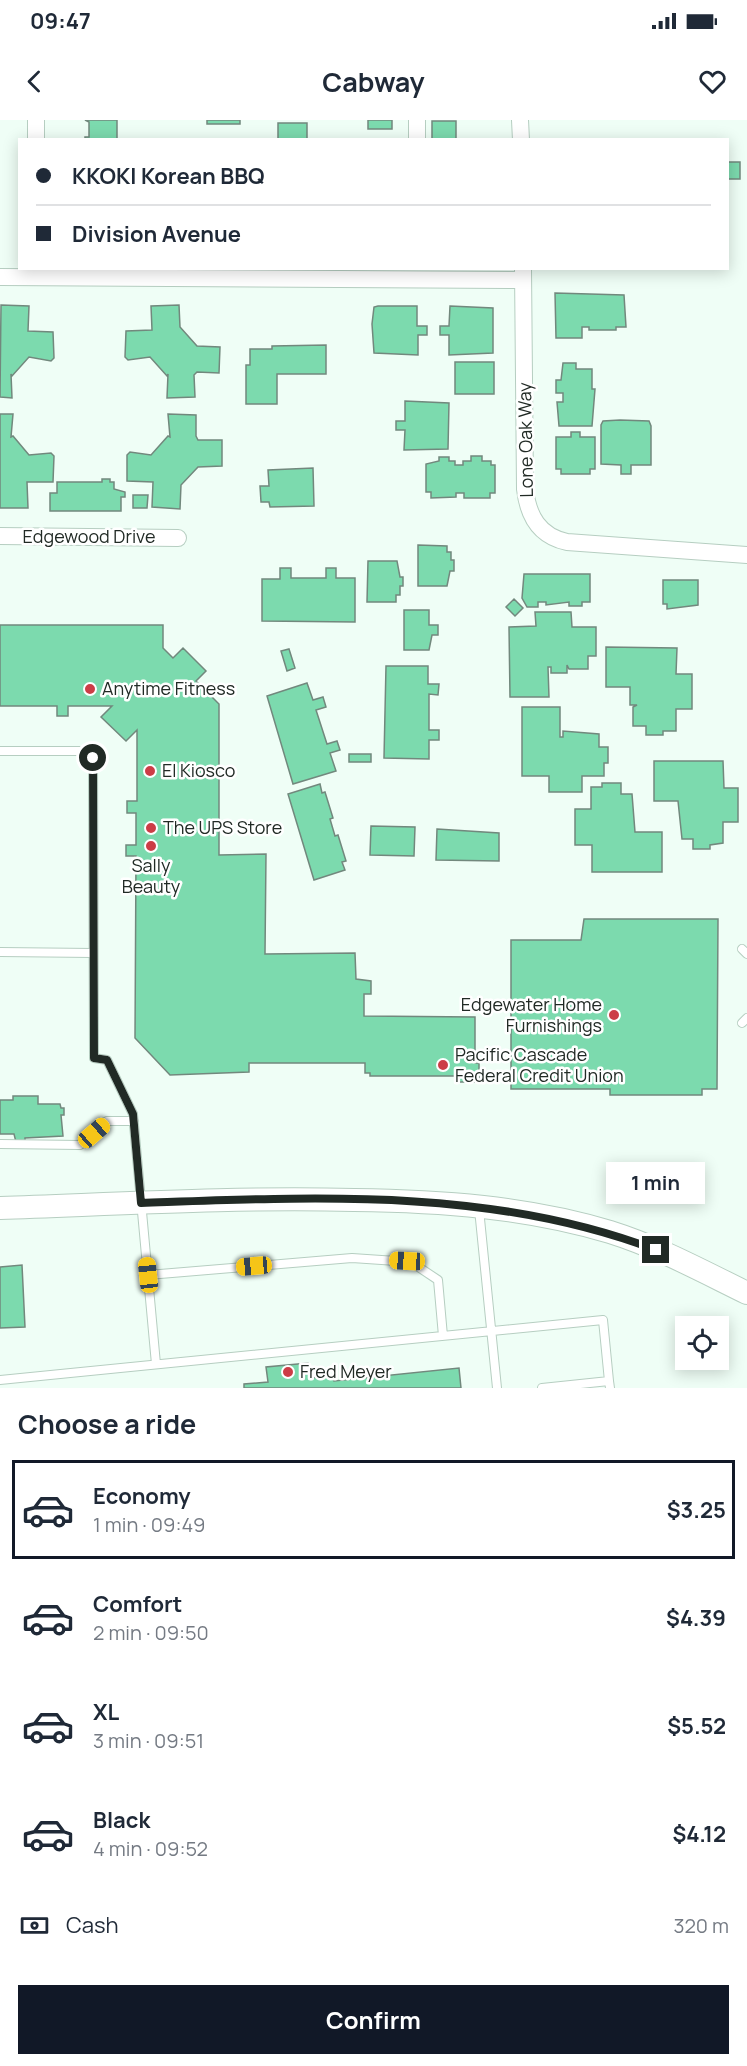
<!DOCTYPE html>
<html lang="en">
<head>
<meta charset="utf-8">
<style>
	body { margin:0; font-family:Manrope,sans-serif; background:#f6f6f7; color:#1f2937; height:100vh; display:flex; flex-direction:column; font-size:22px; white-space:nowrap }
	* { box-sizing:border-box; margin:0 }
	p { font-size:20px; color:#747a83 }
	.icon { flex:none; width:33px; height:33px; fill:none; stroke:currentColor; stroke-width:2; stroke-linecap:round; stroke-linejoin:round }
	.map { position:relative; height:1268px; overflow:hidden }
	.side { display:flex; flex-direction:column; background:#fff; flex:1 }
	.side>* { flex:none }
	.banner { position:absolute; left:18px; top:18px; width:711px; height:132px; border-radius:0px; box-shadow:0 3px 15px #0003; display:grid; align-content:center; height:132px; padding:0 18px; background:#fff }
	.controls { position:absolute; left:675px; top:1196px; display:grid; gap:12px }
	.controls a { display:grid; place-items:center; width:54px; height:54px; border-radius:0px; background:#fff; box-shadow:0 3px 15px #0003; font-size:30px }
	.end { position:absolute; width:27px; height:27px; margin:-14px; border:8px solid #212a25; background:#fff; box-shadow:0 0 0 3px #fff }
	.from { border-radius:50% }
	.bubble { position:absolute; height:42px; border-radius:0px; background:#fff; box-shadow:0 3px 15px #0003; font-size:20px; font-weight:700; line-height:42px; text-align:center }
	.car { position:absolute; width:18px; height:36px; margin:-18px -9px; border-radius:8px; box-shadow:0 0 4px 2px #0007; background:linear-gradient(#f5c518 24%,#345 0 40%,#f5c518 0 76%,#345 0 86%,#f5c518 0) }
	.banner b { display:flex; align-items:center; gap:21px; height:57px; font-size:22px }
	.banner b+b { border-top:2px solid #e0e1e3 }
	.banner i { width:15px; height:15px; background:#1f2937 }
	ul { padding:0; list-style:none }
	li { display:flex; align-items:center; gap:18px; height:99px; margin:0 12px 9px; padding:0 6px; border:3px solid transparent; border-radius:0px }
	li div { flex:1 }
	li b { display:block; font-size:22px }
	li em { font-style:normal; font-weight:700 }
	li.current { border-color:#111827 }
	li>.icon { width:54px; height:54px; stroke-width:1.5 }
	h2 { padding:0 18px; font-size:27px; line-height:72px }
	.pay { display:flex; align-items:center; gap:15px; height:66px; padding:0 18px; font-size:22px }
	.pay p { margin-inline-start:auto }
	.button { display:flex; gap:12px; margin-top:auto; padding:12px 18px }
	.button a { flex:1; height:69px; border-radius:0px; background:#111827; color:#fff; font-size:24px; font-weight:700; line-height:69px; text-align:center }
	.status { display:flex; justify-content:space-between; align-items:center; height:42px; padding:0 30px; background:#fff; direction:ltr }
	.status svg { height:16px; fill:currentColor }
	header { display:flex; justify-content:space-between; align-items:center; height:78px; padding:0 18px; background:#fff; font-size:27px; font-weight:700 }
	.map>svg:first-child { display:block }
</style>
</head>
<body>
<div class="status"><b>09:47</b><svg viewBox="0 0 49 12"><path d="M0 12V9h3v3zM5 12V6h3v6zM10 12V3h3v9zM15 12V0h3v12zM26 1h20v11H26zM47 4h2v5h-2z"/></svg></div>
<header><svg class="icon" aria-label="back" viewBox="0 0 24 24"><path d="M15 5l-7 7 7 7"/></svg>Cabway<svg class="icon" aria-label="heart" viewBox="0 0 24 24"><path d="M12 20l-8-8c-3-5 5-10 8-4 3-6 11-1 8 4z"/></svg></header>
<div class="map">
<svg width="747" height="1268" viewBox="0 0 747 1268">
	<rect width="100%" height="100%" fill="#effef6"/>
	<path fill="#7cdaae" stroke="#72887d" stroke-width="1.5" d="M 85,0 L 117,0 L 117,20 L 85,20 L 85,17 L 89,17 L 89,2 Z
		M 207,0 L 240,0 L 240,4 L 207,4 Z
		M 368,0 L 392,0 L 392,9 L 368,9 Z
		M 432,1 L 456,1 L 456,20 L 432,20 Z
		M 278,3 L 307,3 L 307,20 L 278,20 Z
		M 728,42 L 740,42 L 740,59 L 728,59 Z
		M 555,173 L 624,175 L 626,207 L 616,207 L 616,210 L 589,210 L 589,207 L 582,207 L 582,218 L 556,218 Z
		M 1,185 L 29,186 L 28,211 L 53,212 L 54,238 L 51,241 L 29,237 L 12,256 L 11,254 L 12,278 L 0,277 Z
		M 179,185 L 180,207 L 197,226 L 220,227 L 219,253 L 197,252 L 194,255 L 195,277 L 167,278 L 168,254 L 167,256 L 150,237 L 128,240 L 125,237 L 126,211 L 152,210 L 151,186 Z
		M 378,186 L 417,186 L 417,206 L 427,206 L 427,215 L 418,215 L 418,235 L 374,233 L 372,204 L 374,187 Z
		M 450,186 L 493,188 L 493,233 L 449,235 L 449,215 L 440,215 L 440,206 L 449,206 Z
		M 326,225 L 326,254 L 277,254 L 277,284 L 246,284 L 246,245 L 250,245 L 250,229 L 272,229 L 272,226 Z
		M 455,242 L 494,242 L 494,274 L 455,274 Z
		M 563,243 L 576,243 L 576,249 L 592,249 L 592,269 L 595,269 L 592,306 L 559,306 L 557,282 L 563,282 L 563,273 L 556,273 L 556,260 L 561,260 Z
		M 405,281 L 449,283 L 448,329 L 404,330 L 405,310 L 396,310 L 396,301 L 405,301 Z
		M 0,294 L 13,294 L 11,317 L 13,316 L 29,335 L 51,333 L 54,336 L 53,362 L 27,362 L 28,388 L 0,388 Z
		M 168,294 L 196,295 L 196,316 L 198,320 L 222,320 L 222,346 L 198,347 L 181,365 L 180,389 L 152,387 L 153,362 L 127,361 L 127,335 L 130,332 L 151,335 L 168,316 L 170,317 Z
		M 620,300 L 649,301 L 651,306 L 651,345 L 631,345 L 631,354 L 621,354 L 621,345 L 601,344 L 601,305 L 603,301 Z
		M 571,312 L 580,312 L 580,317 L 595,317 L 595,349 L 590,349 L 590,354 L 561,354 L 561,349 L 556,349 L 556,317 L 571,317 Z
		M 471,336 L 482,336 L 482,341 L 491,341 L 491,345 L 495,345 L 495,373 L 490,373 L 490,378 L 464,378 L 464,373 L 456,373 L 456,377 L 431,378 L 431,372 L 426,372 L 426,344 L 439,341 L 439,337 L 449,337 L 449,341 L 455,341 L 455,345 L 463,345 L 463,341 L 471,341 Z
		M 313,348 L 314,386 L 270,387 L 269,382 L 261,382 L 260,366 L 269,366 L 268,350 Z
		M 102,359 L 110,359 L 110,362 L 114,362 L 114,369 L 125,372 L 125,377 L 121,377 L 121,391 L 50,391 L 50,373 L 57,373 L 57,362 L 102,362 Z
		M 133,375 L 148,375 L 147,388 L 133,388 Z
		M 418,425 L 447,426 L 447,432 L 451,432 L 451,440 L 454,440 L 454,451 L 450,451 L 447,466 L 418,466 Z
		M 368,441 L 397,441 L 400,457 L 403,457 L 403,466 L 400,466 L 400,475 L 396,475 L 396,482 L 367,482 Z
		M 280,448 L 291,448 L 291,458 L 326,458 L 326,448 L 336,448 L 336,458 L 355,458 L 355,502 L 262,501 L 262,459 L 280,459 Z
		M 524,454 L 590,454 L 590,482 L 582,482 L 582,486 L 569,486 L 569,482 L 546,485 L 546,482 L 538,482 L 538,487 L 527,487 L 522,478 Z
		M 663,460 L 698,460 L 698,485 L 667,489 L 667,484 L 663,484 Z
		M 514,479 L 523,488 L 515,496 L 506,487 Z
		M 404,490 L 429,490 L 429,505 L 438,505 L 438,515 L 432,515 L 429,530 L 404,530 Z
		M 535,492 L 571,492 L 572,507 L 596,507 L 596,536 L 588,536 L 588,549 L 569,549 L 567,545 L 567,553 L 551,553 L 551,547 L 548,547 L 549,577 L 510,577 L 509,507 L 536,506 Z
		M 0,505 L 163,505 L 163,528 L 173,538 L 183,528 L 206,551 L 196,561 L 219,584 L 219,735 L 266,734 L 265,834 L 355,833 L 356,859 L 371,861 L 371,874 L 364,874 L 364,896 L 475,897 L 475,943 L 479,943 L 479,962 L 459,962 L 459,956 L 370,956 L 370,953 L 365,953 L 365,943 L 249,943 L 249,952 L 170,955 L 135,918 L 136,736 L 126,736 L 126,725 L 136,725 L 136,693 L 127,693 L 127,681 L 137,681 L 137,610 L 126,621 L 101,597 L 112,586 L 68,586 L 68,596 L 57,596 L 57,586 L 0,586 Z
		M 606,527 L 677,528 L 676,554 L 692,554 L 692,589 L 676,589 L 676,611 L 663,611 L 663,615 L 646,615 L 646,606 L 633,606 L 633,587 L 637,585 L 630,585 L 630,567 L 606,567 Z
		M 289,529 L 295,548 L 287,551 L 281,531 Z
		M 386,546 L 428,546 L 428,564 L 439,564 L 438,575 L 429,574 L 429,610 L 439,610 L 439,620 L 429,620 L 429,639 L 384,638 Z
		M 307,563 L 313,580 L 323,577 L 326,587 L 316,590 L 327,624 L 337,621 L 340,630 L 330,633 L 336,651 L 293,664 L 267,576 Z
		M 522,587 L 560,587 L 560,617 L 563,617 L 563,611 L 599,614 L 599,627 L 608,627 L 608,643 L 604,643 L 604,656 L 582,656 L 582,672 L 549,672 L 549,656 L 522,656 Z
		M 349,634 L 371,634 L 371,642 L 349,642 Z
		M 654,641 L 723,641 L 724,668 L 738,668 L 738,702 L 723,702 L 723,723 L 710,725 L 710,729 L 693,729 L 693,719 L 682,719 L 678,681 L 654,681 Z
		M 602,663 L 621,663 L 621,674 L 632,674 L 635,712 L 662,712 L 662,752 L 592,752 L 592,725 L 575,725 L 575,689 L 591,689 L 591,667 L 602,667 Z
		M 320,664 L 322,673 L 325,672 L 333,698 L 330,699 L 335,716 L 338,715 L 346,741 L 342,742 L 345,750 L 314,760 L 288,674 Z
		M 371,706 L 415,707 L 414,736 L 370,735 Z
		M 437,709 L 499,713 L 499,741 L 436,740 Z
		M 584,799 L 718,799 L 717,969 L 702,969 L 702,975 L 610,975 L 610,969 L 511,969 L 511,820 L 581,820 Z
		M 13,976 L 38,976 L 38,984 L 60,984 L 61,988 L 64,988 L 64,995 L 61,995 L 63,1016 L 25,1018 L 25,1022 L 16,1022 L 14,1014 L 0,1014 L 0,980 L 13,980 Z
		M 22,1145 L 25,1207 L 0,1208 L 0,1147 Z
		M 308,1243 L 310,1258 L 334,1256 L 334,1261 L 459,1248 L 461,1268 L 244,1268 L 244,1264 L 268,1262 L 266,1247 Z"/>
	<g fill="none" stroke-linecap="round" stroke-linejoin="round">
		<defs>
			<path id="lane" d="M 0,631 L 83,631 L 90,633 L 93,638 L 94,938 L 107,940 L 133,994 L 156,1244
				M 742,829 L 747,834
				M 0,832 L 93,833
				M 742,903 L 747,898
				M 0,1024 L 80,1025 L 107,1001 L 134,1001
				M 479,1089 L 497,1268
				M 148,1155 L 352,1138 L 411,1142 L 438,1160 L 443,1216
				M 0,1260 L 603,1200 L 609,1261
				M 542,1268 L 609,1261 L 610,1268"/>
			<path id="street" d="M 36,0 L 36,20
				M 417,0 L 417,20
				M 520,0 L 521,20
				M 523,149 L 525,369 C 528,396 539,416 567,422 L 747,435
				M 0,157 L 523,160
				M 0,416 L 178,418"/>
			<path id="secondary" d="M 0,1088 C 118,1084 236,1077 354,1080 C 440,1081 527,1087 610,1112 C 658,1127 702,1151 747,1173"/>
		</defs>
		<use href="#lane" stroke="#b6cec1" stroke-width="10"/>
		<use href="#street" stroke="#b6cec1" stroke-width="18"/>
		<use href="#secondary" stroke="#b6cec1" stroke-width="24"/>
		<use href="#lane" stroke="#fff" stroke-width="8"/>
		<use href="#street" stroke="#fff" stroke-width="16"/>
		<use href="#secondary" stroke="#fff" stroke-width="22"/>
	</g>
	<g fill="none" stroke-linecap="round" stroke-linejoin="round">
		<path stroke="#212a25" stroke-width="8" d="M 93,638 L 94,938 L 107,940 L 133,994 L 141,1083 C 314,1077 491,1067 656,1130"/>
	</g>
	<g fill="#cc3d46" stroke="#fff" stroke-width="2">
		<circle cx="90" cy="569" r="6"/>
		<circle cx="150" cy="651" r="6"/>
		<circle cx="151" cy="708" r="6"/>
		<circle cx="151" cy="726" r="6"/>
		<circle cx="614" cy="895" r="6"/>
		<circle cx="443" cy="945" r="6"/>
		<circle cx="288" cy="1252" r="6"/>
	</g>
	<g text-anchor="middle" stroke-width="5" stroke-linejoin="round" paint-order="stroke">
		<g font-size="18" fill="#212a25" stroke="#fff">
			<text transform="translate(526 320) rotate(-91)" y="6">Lone Oak Way</text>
			<text x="89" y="423">Edgewood Drive</text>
		</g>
		<g font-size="18" fill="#212a25" stroke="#fff" text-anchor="start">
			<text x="102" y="575">Anytime Fitness</text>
			<text x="162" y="657">El Kiosco</text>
			<text x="163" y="714">The UPS Store</text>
			<text x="151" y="752" text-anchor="middle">Sally<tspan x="151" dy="21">Beauty</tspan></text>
			<text x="602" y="891" text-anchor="end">Edgewater Home<tspan x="602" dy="21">Furnishings</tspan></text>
			<text x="455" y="941">Pacific Cascade<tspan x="455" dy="21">Federal Credit Union</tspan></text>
			<text x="300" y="1258">Fred Meyer</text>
		</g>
	</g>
</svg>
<div class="controls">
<a><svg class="icon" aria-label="locate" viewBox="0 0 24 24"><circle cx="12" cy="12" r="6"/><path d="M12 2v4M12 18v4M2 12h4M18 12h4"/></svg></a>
</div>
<i class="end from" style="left:93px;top:638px"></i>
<i class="end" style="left:656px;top:1130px"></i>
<div class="bubble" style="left:606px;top:1042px;width:99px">1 min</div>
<i class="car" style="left:94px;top:1013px;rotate:49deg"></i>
<i class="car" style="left:407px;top:1141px;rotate:273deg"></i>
<i class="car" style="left:254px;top:1146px;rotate:265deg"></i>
<i class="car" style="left:148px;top:1155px;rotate:354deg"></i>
<div class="banner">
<b><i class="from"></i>KKOKI Korean BBQ</b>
<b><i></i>Division Avenue</b>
</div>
</div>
<section class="side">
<h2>Choose a ride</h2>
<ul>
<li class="current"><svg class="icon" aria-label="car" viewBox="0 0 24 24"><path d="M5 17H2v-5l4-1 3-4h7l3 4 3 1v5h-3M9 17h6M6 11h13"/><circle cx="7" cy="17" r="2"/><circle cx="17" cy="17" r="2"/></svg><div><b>Economy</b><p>1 min · 09:49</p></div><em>$3.25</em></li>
<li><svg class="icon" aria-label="car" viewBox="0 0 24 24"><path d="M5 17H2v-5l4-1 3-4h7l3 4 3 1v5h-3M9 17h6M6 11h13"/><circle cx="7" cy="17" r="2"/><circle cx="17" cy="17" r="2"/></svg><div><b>Comfort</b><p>2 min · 09:50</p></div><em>$4.39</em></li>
<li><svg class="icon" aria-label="car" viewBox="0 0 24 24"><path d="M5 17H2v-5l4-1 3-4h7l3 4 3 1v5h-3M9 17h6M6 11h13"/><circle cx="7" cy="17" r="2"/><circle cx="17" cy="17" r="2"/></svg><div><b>XL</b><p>3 min · 09:51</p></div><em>$5.52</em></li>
<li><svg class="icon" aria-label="car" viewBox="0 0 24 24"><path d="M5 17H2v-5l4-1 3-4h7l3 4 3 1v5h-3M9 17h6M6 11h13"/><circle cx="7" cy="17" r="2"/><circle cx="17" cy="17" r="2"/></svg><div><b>Black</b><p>4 min · 09:52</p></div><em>$4.12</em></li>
</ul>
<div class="pay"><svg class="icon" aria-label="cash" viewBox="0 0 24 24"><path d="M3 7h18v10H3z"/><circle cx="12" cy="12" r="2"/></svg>Cash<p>320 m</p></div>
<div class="button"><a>Confirm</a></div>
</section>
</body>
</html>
